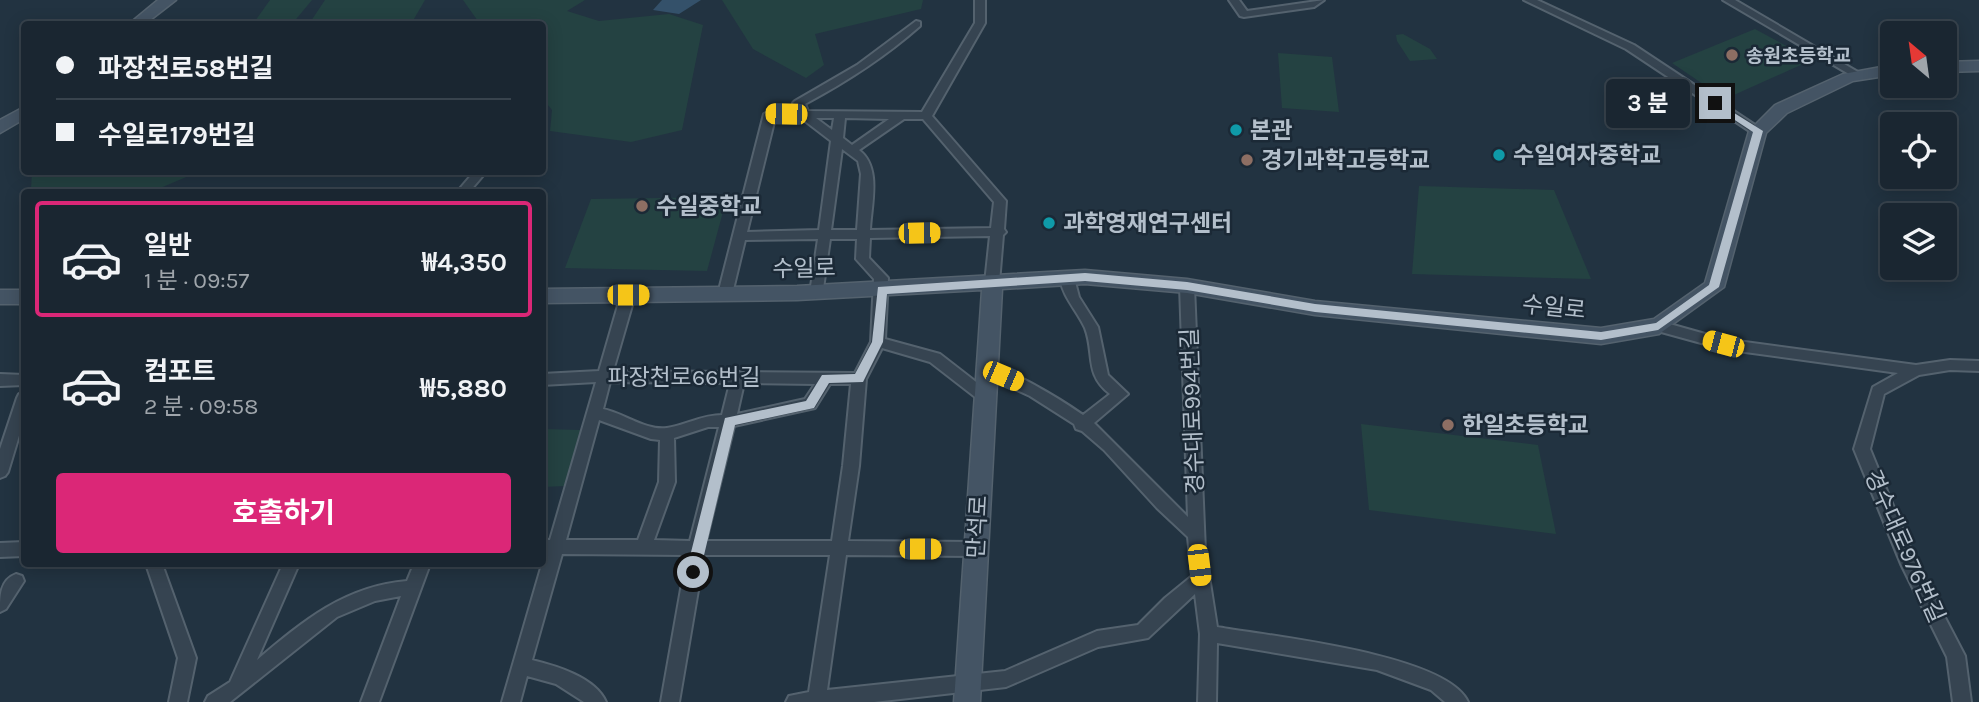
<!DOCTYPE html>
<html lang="ko">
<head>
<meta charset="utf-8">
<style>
	body { margin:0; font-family:Karla,"Noto Sans KR",sans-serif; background:#232e39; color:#f1f3f6; height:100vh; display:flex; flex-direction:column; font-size:26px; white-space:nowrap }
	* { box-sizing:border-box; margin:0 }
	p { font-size:23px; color:#9fa5ab }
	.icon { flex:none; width:38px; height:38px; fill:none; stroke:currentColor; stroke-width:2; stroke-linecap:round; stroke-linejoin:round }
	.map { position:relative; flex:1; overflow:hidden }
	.sheet { position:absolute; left:21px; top:189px; width:525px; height:378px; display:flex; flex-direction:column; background:#1a2631; border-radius:7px; box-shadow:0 4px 18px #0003,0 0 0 2px #38434d }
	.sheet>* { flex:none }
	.top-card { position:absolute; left:21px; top:21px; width:525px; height:154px; border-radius:7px; box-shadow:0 4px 18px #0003,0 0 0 2px #38434d; display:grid; align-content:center; height:154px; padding:0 35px; background:#1a2631 }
	.needle { width:46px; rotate:331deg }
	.buttons { position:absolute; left:1880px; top:21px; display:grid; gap:14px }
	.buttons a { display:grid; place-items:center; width:77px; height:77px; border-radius:7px; background:#1a2631; box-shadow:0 4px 18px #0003,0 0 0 2px #38434d; font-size:35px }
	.end { position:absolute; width:32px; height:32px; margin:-16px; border:9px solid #b3bfcb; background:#111; box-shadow:0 0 0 4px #111 }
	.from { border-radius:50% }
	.bubble { position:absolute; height:49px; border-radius:7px; background:#1a2631; box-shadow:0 4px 18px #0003,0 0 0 2px #38434d; font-size:23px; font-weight:700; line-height:49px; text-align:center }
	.car { position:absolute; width:21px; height:42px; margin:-21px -10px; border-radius:9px; box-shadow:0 0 5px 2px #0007; background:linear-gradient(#f5c518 24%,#345 0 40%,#f5c518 0 76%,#345 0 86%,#f5c518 0) }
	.top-card b { display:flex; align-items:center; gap:24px; height:66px; font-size:26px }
	.top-card b+b { border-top:2px solid #38434d }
	.top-card i { width:18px; height:18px; background:#f1f3f6 }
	ul { padding:12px 0 0; list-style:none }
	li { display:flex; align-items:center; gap:21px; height:116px; margin:0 14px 10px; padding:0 21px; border:4px solid transparent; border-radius:7px }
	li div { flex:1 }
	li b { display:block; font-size:26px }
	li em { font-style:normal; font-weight:700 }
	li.on { border-color:#db2777 }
	li>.icon { width:63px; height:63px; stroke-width:1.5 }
	.action { display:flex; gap:14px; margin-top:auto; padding:14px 35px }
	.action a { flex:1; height:80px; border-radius:7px; background:#db2777; color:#fff; font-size:28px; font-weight:700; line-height:80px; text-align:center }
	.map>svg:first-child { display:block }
</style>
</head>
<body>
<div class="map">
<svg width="1979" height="702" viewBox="0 0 1979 702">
	<rect width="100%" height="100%" fill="#223341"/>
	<path fill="#244242" d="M 270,0 L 312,0 L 292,24 L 253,24 Z
		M 325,0 L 425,0 L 411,24 L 309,24 Z
		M 463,0 L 585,0 L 567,11 L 599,21 L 669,14 L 703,25 L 682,130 L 631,142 L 550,131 L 552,110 L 543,99 L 542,24 L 480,24 Z
		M 722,0 L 923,0 L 921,9 L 815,34 L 824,65 L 806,78 L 753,49 Z
		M 1755,29 L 1812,60 L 1725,99 L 1672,63 Z
		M 1403,34 L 1430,49 L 1437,59 L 1410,61 L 1397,41 L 1396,35 Z
		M 1278,53 L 1332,57 L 1339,112 L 1282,108 Z
		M 32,172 L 198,172 L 151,192 L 34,192 L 31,189 Z
		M 1419,186 L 1554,190 L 1591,279 L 1412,274 Z
		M 727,197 L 707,271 L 565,268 L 591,199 Z
		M 1361,424 L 1538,445 L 1556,534 L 1369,510 Z
		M 542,429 L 581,430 L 565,486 L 543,487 Z"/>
	<path fill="#34516a" d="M 662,0 L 701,0 L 679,14 L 653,10 Z"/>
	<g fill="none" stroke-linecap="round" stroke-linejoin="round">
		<defs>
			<path id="street" d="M 975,0 L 985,0 L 985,23 L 932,116 L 1006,201 L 1004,229 L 1006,232 L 1003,235 L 999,283 L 992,288 L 985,283 L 990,236 L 870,238 L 869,258 L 888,278 L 885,339 L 940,354 L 989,392 L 991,396 L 989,400 L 979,400 L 930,362 L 882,348 L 866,379 L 859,466 L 848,541 L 975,542 L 981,544 L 983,549 L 981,554 L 975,556 L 846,555 L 827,690 L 1005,671 L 1097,631 L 1138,625 L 1165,598 L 1192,576 L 1188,537 L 1157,508 L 1104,450 L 1082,431 L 1076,429 L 1074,424 L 1030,396 L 980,373 L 978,369 L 980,365 C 998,360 1066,403 1083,415 L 1110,394 C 1084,374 1095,354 1085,328 C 1077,310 1063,298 1060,278 L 1067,273 L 1074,278 L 1079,297 L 1098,327 L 1108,375 L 1128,394 L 1094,423 L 1188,517 L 1180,286 L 1187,281 L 1194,286 L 1205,551 L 1217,627 C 1267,636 1447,654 1468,702 L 1445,702 L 1431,690 L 1377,670 L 1217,643 L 1216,702 L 1198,702 L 1200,634 L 1195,594 L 1148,638 L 1098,647 L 1006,687 L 874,702 L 786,702 L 789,696 L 809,692 L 830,555 L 704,555 L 679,702 L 661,702 L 687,555 L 562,554 L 532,660 C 556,666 595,677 606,702 L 584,702 L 556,684 L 527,676 L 520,702 L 502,702 L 545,554 L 542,554 L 542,540 L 550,540 L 596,382 L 542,385 L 542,374 L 599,371 L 621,295 L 628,290 L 635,295 L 613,371 L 855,373 L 871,342 L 874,279 L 856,259 L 857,239 L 830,239 L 822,296 L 812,296 L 810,293 L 818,239 L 745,240 L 732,294 L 725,299 L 718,294 L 764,114 L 770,111 L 796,111 L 793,103 L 795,101 L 857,65 L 916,21 L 920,22 L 920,26 C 885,57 846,82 805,104 L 808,111 L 922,112 L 975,23 ZM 775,118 L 801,118 L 831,141 L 819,230 L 747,232 ZM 816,118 L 834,118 L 832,130 ZM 845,118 L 889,119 L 852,145 L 843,138 ZM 904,119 L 923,119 L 994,202 L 991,228 L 870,230 C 871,205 882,167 859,150 ZM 842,149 L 858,161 L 861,174 L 857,230 L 831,230 ZM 610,382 L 730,383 L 722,415 C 702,415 686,425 667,428 C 646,431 623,413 603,409 ZM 744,383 L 815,384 L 805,399 L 737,414 ZM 830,384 L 851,384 L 843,466 L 832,541 L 706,541 L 734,426 L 815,408 ZM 599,420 L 651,439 L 660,440 L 659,482 L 638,540 L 566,540 ZM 708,427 L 719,427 L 690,541 L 654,540 L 675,482 L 674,438 Z
				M 1229,0 L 1239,0 L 1247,11 L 1324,0 L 1314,7 L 1244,17 L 1240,16 Z
				M 1524,0 L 1537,0 L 1634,45 L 1764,131 L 1762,134 L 1754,134 L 1626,49 Z
				M 1723,0 L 1735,0 L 1863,75 L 1862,77 L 1854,77 Z
				M 474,172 L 486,172 L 469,192 L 457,192 Z
				M 1659,321 L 1723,339 L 1916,365 L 1950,360 L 1979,361 L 1979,371 L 1950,370 L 1919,375 L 1884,394 L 1870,449 L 1916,562 L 1965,656 L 1971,702 L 1953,702 L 1947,657 L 1901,564 L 1854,449 L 1873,387 L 1898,373 L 1723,349 L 1654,330 L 1652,326 Z
				M 0,374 L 24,375 L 24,385 L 0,386 Z
				M 24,392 L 24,419 L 8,472 L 5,476 L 0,478 L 0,449 L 17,398 L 19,394 Z
				M 24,542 L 24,556 L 0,557 L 0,543 Z
				M 146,564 L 162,564 L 196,658 L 187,702 L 169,702 L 178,658 Z
				M 283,564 L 299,564 L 257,660 C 303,621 345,586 407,581 L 414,564 L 430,564 L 379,702 L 361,702 L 401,596 L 375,601 L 337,617 L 230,702 L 205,702 L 208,696 L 230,682 Z
				M 16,574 L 22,576 L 24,581 L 6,609 L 0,612 C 0,596 0,580 16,574 Z"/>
			<path id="secondary" d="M 158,0 L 176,0 L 145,24 L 129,24 Z
				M 1979,61 L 1979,71 L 1944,72 L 1944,62 Z
				M 1892,65 L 1892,75 L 1853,81 L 1787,113 L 1766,133 L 1724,287 L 1659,334 L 1601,344 L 1315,315 L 1187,293 L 1085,284 L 1002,289 L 980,702 L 954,702 L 982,290 L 797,300 L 542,303 L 542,289 L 797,286 L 1085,270 L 1187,279 L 1315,301 L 1601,328 L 1654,319 L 1705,283 L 1749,131 L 1775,105 L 1843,74 Z
				M 24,107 L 24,119 L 0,133 L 0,120 Z
				M 0,290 L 24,290 L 24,304 L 0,304 Z"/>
		</defs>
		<use href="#street" stroke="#54626e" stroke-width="4"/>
		<use href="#secondary" stroke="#54626e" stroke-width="3"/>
		<use href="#street" fill="#364451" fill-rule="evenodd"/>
		<use href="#secondary" fill="#445464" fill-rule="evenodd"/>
	</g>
	<path fill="#b3bfcb" d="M 1715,101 L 1763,131 L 1719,287 L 1658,330 L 1601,340 L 1315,312 L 1187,290 L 1085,281 L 887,294 L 883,342 L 863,382 L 829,383 L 814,408 L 735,425 L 700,572 L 693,578 L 686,572 L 725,418 L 806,401 L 822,375 L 855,374 L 872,342 L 878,287 L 1085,273 L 1187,282 L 1315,304 L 1601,332 L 1656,323 L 1709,285 L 1753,132 L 1712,105 Z"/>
	<g fill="#8d6e63" stroke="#1b2936" stroke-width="2.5">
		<circle cx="1732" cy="55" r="7"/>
		<circle cx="1247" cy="160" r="7"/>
		<circle cx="642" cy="206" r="7"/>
		<circle cx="1448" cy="425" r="7"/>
	</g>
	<g fill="#0f9aa8" stroke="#1b2936" stroke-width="2.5">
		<circle cx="1236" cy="130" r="7"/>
		<circle cx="1499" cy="155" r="7"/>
		<circle cx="1049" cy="223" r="7"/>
	</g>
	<g text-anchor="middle" stroke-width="5" stroke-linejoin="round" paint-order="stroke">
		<g font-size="19" font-weight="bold" fill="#b3bfcb" stroke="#1b2936" text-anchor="start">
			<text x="1746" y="62">송원초등학교</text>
		</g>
		<g font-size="23" font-weight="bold" fill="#b3bfcb" stroke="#1b2936" text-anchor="start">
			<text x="1250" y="138">본관</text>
			<text x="1513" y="163">수일여자중학교</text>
			<text x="1261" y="168">경기과학고등학교</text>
			<text x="656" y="214">수일중학교</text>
			<text x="1063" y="231">과학영재연구센터</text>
			<text x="1462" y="433">한일초등학교</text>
		</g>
		<g font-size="23" fill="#b3bfcb" stroke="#1b2936">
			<text transform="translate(804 268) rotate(-1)" y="8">수일로</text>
			<text transform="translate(1554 307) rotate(6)" y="8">수일로</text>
			<text x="684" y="385">파장천로66번길</text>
			<text transform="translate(1192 411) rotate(-92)" y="8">경수대로994번길</text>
			<text transform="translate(977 527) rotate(-87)" y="8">만석로</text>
			<text transform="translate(1905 546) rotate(66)" y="8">경수대로976번길</text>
		</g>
	</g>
</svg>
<div class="buttons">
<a><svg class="needle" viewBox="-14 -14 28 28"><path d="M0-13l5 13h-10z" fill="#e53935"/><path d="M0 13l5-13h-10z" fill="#9fa5ab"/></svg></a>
<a><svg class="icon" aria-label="locate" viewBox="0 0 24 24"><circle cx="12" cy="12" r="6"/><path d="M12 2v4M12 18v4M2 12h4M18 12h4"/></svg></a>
<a><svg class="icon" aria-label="layers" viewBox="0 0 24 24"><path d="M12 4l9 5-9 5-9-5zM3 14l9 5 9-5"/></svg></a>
</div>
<i class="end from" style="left:693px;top:572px"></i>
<i class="end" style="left:1715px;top:103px"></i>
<div class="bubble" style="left:1606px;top:79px;width:84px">3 분</div>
<i class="car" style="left:786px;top:114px;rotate:271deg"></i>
<i class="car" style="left:919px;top:233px;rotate:89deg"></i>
<i class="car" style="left:628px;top:295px;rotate:90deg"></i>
<i class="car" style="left:1723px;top:344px;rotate:285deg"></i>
<i class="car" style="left:1003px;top:376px;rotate:113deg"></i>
<i class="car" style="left:920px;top:549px;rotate:90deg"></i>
<i class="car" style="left:1199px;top:565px;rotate:173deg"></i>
<div class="top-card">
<b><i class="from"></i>파장천로58번길</b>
<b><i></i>수일로179번길</b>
</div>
<section class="sheet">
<ul>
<li class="on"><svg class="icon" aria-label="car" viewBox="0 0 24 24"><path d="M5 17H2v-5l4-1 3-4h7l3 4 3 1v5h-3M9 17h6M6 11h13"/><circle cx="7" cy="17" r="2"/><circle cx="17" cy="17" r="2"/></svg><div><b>일반</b><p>1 분 · 09:57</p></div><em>₩4,350</em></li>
<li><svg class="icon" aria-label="car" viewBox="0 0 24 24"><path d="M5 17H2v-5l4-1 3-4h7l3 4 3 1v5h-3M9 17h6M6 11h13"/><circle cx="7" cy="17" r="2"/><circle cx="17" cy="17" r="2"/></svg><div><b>컴포트</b><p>2 분 · 09:58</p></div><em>₩5,880</em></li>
</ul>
<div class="action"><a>호출하기</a></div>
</section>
</div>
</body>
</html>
